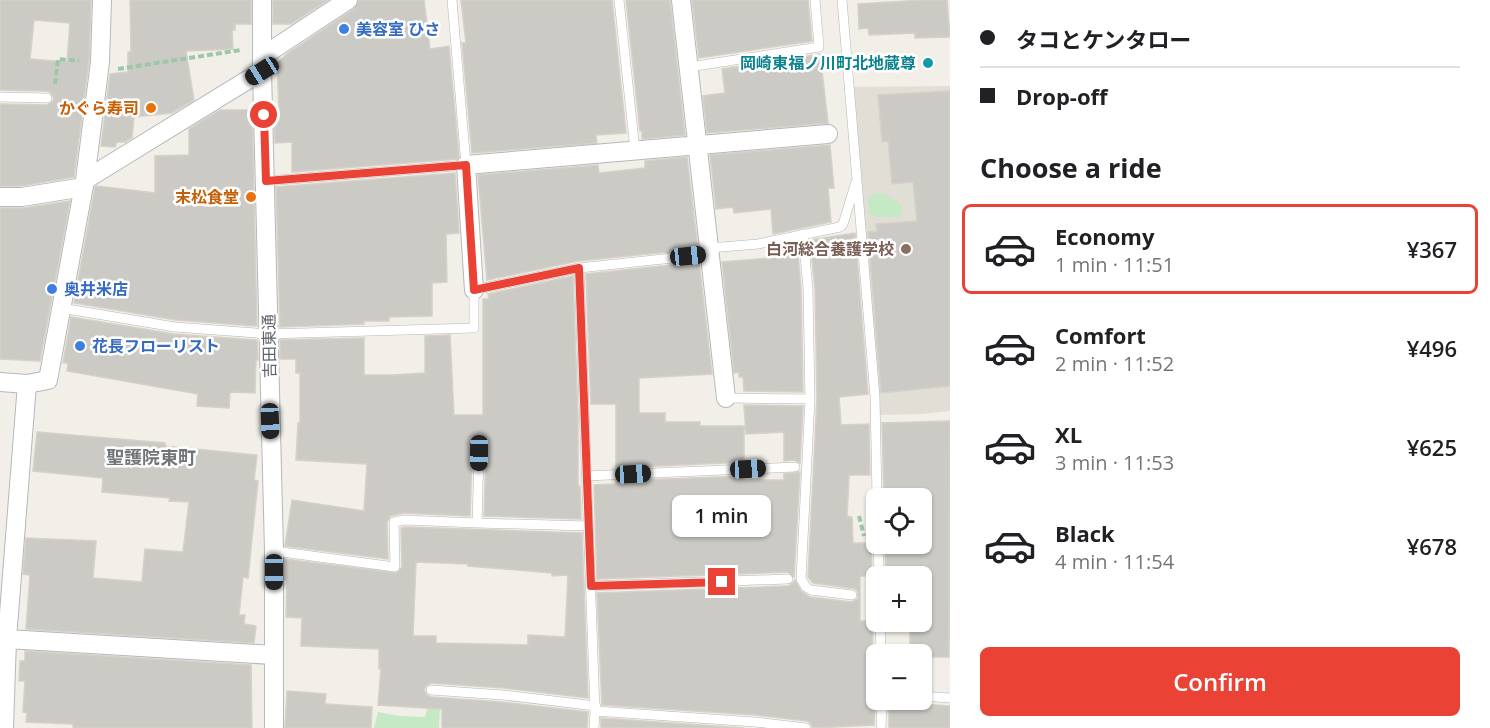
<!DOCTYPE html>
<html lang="en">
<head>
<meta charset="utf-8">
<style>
	body { margin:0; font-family:"Open Sans","Noto Sans JP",sans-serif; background:#f6f6f6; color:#202124; height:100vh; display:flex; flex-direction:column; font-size:22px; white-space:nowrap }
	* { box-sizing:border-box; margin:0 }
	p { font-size:20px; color:#757577 }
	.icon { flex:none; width:33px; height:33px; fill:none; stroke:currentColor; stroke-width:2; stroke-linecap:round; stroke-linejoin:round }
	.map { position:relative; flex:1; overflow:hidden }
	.sheet { display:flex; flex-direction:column; background:#fff; width:540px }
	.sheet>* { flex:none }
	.banner { display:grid; align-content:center; height:132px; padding:0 30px; background:#fff }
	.controls { position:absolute; left:866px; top:488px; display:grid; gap:12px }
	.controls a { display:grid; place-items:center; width:66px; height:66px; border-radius:9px; background:#fff; box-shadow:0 2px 4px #0004; font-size:30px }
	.end { position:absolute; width:27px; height:27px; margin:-14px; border:8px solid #ea4335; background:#fff; box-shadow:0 0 0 3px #fff }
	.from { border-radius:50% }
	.bubble { position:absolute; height:42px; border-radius:9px; background:#fff; box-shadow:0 2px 4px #0004; font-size:20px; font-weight:600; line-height:42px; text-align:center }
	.car { position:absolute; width:18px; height:36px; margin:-18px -9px; border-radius:8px; box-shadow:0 0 4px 2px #0007; background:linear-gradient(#222 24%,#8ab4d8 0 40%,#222 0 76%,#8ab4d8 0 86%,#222 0) }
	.banner b { display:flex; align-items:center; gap:21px; height:57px; font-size:22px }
	.banner b+b { border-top:2px solid #e0e0e0 }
	.banner i { width:15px; height:15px; background:#202124 }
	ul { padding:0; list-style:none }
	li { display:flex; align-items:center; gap:18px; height:90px; margin:0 12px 9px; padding:0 18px; border:3px solid transparent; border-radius:9px }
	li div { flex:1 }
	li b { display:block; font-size:22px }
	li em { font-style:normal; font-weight:600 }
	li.selected { border-color:#ea4335 }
	li>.icon { width:54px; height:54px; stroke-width:1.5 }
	h2 { padding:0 30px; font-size:27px; line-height:72px }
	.button { display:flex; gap:12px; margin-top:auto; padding:12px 30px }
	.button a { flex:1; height:69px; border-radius:9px; background:#ea4335; color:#fff; font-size:24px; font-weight:600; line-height:69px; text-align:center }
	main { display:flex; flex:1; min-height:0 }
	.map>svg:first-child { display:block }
</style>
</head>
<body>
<main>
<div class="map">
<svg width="950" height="728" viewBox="0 0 950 728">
	<rect width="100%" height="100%" fill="#f1efe8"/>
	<path fill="#e1ded6" d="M 950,86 L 950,411 L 922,414 L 875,415 L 849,87 Z"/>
	<path fill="#c5e8c5" d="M 874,193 L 886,194 L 902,206 L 902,217 L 879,217 L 869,214 L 868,200 Z
		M 428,707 L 440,707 L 439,728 L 374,728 L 378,712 L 400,716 L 425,717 Z"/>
	<path fill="#cccac5" stroke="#d6d1c6" stroke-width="1.5" fill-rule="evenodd" d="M 0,0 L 91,0 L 89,61 L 74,177 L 21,186 L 0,186 L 0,104 L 47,105 L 52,102 L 54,98 L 51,93 L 47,91 L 0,90 ZM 34,20 L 70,23 L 67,62 L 30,59 Z
		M 130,0 L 251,0 L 251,24 L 235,24 L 235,30 L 232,30 L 233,49 L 186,51 L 194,100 L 172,113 L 134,117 L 132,138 L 125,142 L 117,142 L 115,147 L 101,146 L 110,74 L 128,72 L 128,52 L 131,52 Z
		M 273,0 L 328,0 L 291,24 L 273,24 Z
		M 359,0 L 424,0 L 430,49 L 449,46 L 459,157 L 457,159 L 292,172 L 292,142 L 275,143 L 274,109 L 279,109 L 277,63 L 288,53 L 354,9 Z
		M 461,0 L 612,0 L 626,133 L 596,135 L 597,143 L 472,153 L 462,43 L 466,43 Z
		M 626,0 L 670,0 L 685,135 L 642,139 L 642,131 L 640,131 Z
		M 692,0 L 808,0 L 812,41 L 699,58 Z
		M 923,0 L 947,0 L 950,37 L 915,38 L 915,33 L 869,35 L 868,28 L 859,29 L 858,4 Z
		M 820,54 L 828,123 L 707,133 L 703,96 L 725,93 L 722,69 Z
		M 950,91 L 950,386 L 881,393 L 868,232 L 877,231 L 876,224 L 917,221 L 913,182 L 892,184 L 888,141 L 882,142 L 878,95 Z
		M 220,110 L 252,110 L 257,326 L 176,320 L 74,303 L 95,187 L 97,186 L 155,193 L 155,156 L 189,155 L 189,129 Z
		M 830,145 L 834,188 L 828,188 L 831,222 L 773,234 L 771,209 L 734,213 L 733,207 L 716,209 L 710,155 Z
		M 687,157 L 698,249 L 578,261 L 487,280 L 478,175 L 598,165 L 599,173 L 645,168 L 645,161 Z
		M 455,173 L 459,233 L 446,234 L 447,282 L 432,283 L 432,316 L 389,317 L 389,321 L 364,321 L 364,324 L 280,327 L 276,187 Z
		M 70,201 L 40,361 L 0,359 L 0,208 L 24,208 Z
		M 855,233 L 868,394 L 839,397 L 841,425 L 869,424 L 870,475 L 849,475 L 847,516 L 852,517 L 853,543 L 871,543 L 872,576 L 860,576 L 860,621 L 873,621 L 872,701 L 875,701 L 874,725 L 813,728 L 810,723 L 807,721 L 756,715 L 602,705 L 597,593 L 788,586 L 792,584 L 795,580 L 801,591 L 810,597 L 851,602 L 858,599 L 858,593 L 856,589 L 813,583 L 808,577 L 817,399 L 815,289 L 810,240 Z
		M 797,243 L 801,289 L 803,392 L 744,391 L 743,377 L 739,377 L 739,372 L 734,373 L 722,262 L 769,258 L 768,253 L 774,252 L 774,248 Z
		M 699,262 L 712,374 L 639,378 L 639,413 L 665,413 L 665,422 L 700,422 L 700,426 L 744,426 L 744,462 L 616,468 L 616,404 L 591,404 L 586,274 Z
		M 573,276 L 578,418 L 578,486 L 580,486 L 581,519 L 484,516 L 486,453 L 483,448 L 479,446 L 474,449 L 472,453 L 470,516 L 404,513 L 390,516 L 387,522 L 388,559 L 285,546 L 292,500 L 364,511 L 367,464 L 296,460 L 298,423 L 300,423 L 300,373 L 296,373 L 296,359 L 280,359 L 280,340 L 364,338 L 364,375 L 393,375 L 425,373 L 425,336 L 450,335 L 454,415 L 483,415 L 483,299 L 489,299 L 488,294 Z
		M 71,317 L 174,334 L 257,340 L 258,360 L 256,360 L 255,393 L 230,392 L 229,408 L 197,406 L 198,394 L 67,371 L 68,363 L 63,363 Z
		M 744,405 L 803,406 L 800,463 L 795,460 L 784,461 L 784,432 L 746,434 Z
		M 950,421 L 949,657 L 921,657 L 921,654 L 910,654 L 910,621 L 921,621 L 921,576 L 886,576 L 885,543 L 921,543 L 921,498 L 884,498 L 882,423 Z
		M 37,432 L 165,443 L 165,446 L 257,455 L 254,480 L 258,481 L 248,578 L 243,577 L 239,615 L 245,615 L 244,624 L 256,626 L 254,643 L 26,629 L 30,575 L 23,574 L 26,538 L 96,541 L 93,578 L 142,582 L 145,549 L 183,552 L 189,502 L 169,501 L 170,498 L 102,492 L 103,478 L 33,471 Z
		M 800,472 L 794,577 L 788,572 L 597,579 L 594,485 L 616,484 L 616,481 L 744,476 L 744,480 L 784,480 L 784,474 Z
		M 405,527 L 582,533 L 588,698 L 504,688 L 431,683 L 426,686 L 424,690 L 427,695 L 431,697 L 502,702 L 588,712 L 587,728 L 442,728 L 442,709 L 378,705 L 381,669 L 379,669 L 379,649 L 301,646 L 302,618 L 286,617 L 287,581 L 285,580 L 285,559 L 397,573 L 402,567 L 401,528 ZM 416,562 L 468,564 L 468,566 L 552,573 L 552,576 L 568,575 L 565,637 L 528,635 L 528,645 L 436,643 L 436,636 L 413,636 Z
		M 25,651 L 251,665 L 252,728 L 73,728 L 73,724 L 26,722 L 27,713 L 23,712 L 25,681 L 19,681 L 20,661 L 25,661 Z
		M 287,691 L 326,694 L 325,704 L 372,707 L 371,728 L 285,728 Z
		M 889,702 L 950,706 L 950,728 L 889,728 Z
		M 601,718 L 744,728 L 601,728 Z"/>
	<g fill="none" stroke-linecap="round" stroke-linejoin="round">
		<defs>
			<path id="lane" d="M 619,0 L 635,150
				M 842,0 L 875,397 L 877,498
				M 689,67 L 819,47 L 815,0
				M 0,97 L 47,98
				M 266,181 L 466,165 L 452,0
				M 803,234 L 808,289 L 810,399
				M 709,248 L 758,244 L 840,227 L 843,224 L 856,182
				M 579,268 L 595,711 L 755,722 L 806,728
				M 61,308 L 175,327 L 268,334 L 474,328 L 474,290 L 579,268 L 710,254
				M 726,398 L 810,399 L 801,579 L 806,587 L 811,590 L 852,595
				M 586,476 L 795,467
				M 477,523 L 588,526
				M 878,543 L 879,576
				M 274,551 L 395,567 L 394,522 L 404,520 L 477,523 L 479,453
				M 591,586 L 788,579
				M 880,621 L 881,654
				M 431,690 L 503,695 L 596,706
				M 921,696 L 950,698
				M 594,728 L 595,711
				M 881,728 L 882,699"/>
			<path id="street" d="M 262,0 L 262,71 L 274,551 L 274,728
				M 681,0 L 726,398
				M 263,56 L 348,0
				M 85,180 L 262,71
				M 0,197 L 22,197 L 84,187
				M 474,290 L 466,165 L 828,134
				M 0,382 L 27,384
				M 7,639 L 273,655
				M 4,728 L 7,639 L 27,384 L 48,380 L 85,180 L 100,62 L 102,0"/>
		</defs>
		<use href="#lane" stroke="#b5b8bc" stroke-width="10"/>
		<use href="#street" stroke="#b5b8bc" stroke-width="20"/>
		<path stroke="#9cc7a9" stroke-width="4" stroke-dasharray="6 3" stroke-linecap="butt" d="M 118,69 L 241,50
			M 55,84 L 58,59 L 79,61
			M 859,516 L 864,536"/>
		<use href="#lane" stroke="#fff" stroke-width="9"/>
		<use href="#street" stroke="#fff" stroke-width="18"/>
	</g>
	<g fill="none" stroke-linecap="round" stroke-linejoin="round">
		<path stroke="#ea4335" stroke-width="8" d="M 264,115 L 266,181 L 466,165 L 474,290 L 579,268 L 591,586 L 722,582"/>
	</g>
	<g fill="#3f7fe0" stroke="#fff" stroke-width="2">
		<circle cx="344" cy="29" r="6"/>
		<circle cx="52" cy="289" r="6"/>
		<circle cx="80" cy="346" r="6"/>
	</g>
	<circle fill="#0f9aa8" stroke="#fff" stroke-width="2" cx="928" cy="63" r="6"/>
	<g fill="#e8710a" stroke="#fff" stroke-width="2">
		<circle cx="151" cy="108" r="6"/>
		<circle cx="251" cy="197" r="6"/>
	</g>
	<circle fill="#8d6e63" stroke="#fff" stroke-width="2" cx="906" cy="249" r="6"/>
	<g text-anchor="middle" stroke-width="5" stroke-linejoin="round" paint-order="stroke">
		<g font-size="16" font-weight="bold" fill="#366cbe" stroke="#fff" text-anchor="start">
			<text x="356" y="35">美容室 ひさ</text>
			<text x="64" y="295">奥井米店</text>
			<text x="92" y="352">花長フローリスト</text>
		</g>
		<g font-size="16" font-weight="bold" fill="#0d838f" stroke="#fff" text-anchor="end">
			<text x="916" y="69">岡崎東福ノ川町北地蔵尊</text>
		</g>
		<g font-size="16" font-weight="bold" fill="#c56008" stroke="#fff" text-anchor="end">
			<text x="139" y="114">かぐら寿司</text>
			<text x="239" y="203">末松食堂</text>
		</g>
		<g font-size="16" font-weight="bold" fill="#785e54" stroke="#fff" text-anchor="end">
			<text x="894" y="255">白河総合養護学校</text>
		</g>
		<g font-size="16" fill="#5f6368" stroke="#fff">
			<text transform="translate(269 346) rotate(-91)" y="6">吉田東通</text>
		</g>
		<g font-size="18" font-weight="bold" fill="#70757a" stroke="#fff">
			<text x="151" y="464">聖護院東町</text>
		</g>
	</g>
</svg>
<div class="controls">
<a><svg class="icon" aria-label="locate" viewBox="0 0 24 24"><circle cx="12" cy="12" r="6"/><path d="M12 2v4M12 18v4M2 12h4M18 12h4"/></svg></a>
<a>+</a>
<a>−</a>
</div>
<i class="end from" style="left:264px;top:115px"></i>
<i class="end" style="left:722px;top:582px"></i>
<div class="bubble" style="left:672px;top:495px;width:99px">1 min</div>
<i class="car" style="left:262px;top:71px;rotate:238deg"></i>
<i class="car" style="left:688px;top:256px;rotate:84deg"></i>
<i class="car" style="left:270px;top:421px;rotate:178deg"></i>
<i class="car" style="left:479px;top:453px;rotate:181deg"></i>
<i class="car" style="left:748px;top:469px;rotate:87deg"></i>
<i class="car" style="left:633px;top:474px;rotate:87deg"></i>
<i class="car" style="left:274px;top:572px;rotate:180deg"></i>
</div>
<section class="sheet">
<div class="banner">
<b><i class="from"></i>タコとケンタロー</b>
<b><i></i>Drop-off</b>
</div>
<h2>Choose a ride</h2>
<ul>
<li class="selected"><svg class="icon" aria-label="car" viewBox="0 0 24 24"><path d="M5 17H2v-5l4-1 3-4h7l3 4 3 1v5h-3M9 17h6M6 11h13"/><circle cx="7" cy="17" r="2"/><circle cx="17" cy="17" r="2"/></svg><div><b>Economy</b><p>1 min · 11:51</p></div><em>¥367</em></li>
<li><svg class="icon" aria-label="car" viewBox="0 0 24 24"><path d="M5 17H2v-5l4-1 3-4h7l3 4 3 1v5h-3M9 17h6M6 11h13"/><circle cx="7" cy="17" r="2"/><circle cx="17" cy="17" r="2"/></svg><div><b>Comfort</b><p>2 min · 11:52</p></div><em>¥496</em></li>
<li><svg class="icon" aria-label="car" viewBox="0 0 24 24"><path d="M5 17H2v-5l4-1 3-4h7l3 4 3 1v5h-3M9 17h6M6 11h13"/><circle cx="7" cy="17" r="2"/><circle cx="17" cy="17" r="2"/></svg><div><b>XL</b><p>3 min · 11:53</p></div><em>¥625</em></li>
<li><svg class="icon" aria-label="car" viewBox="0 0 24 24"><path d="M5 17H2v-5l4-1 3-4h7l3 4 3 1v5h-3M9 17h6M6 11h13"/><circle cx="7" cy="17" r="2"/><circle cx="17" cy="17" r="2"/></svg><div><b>Black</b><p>4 min · 11:54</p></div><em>¥678</em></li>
</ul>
<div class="button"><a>Confirm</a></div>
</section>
</main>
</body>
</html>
